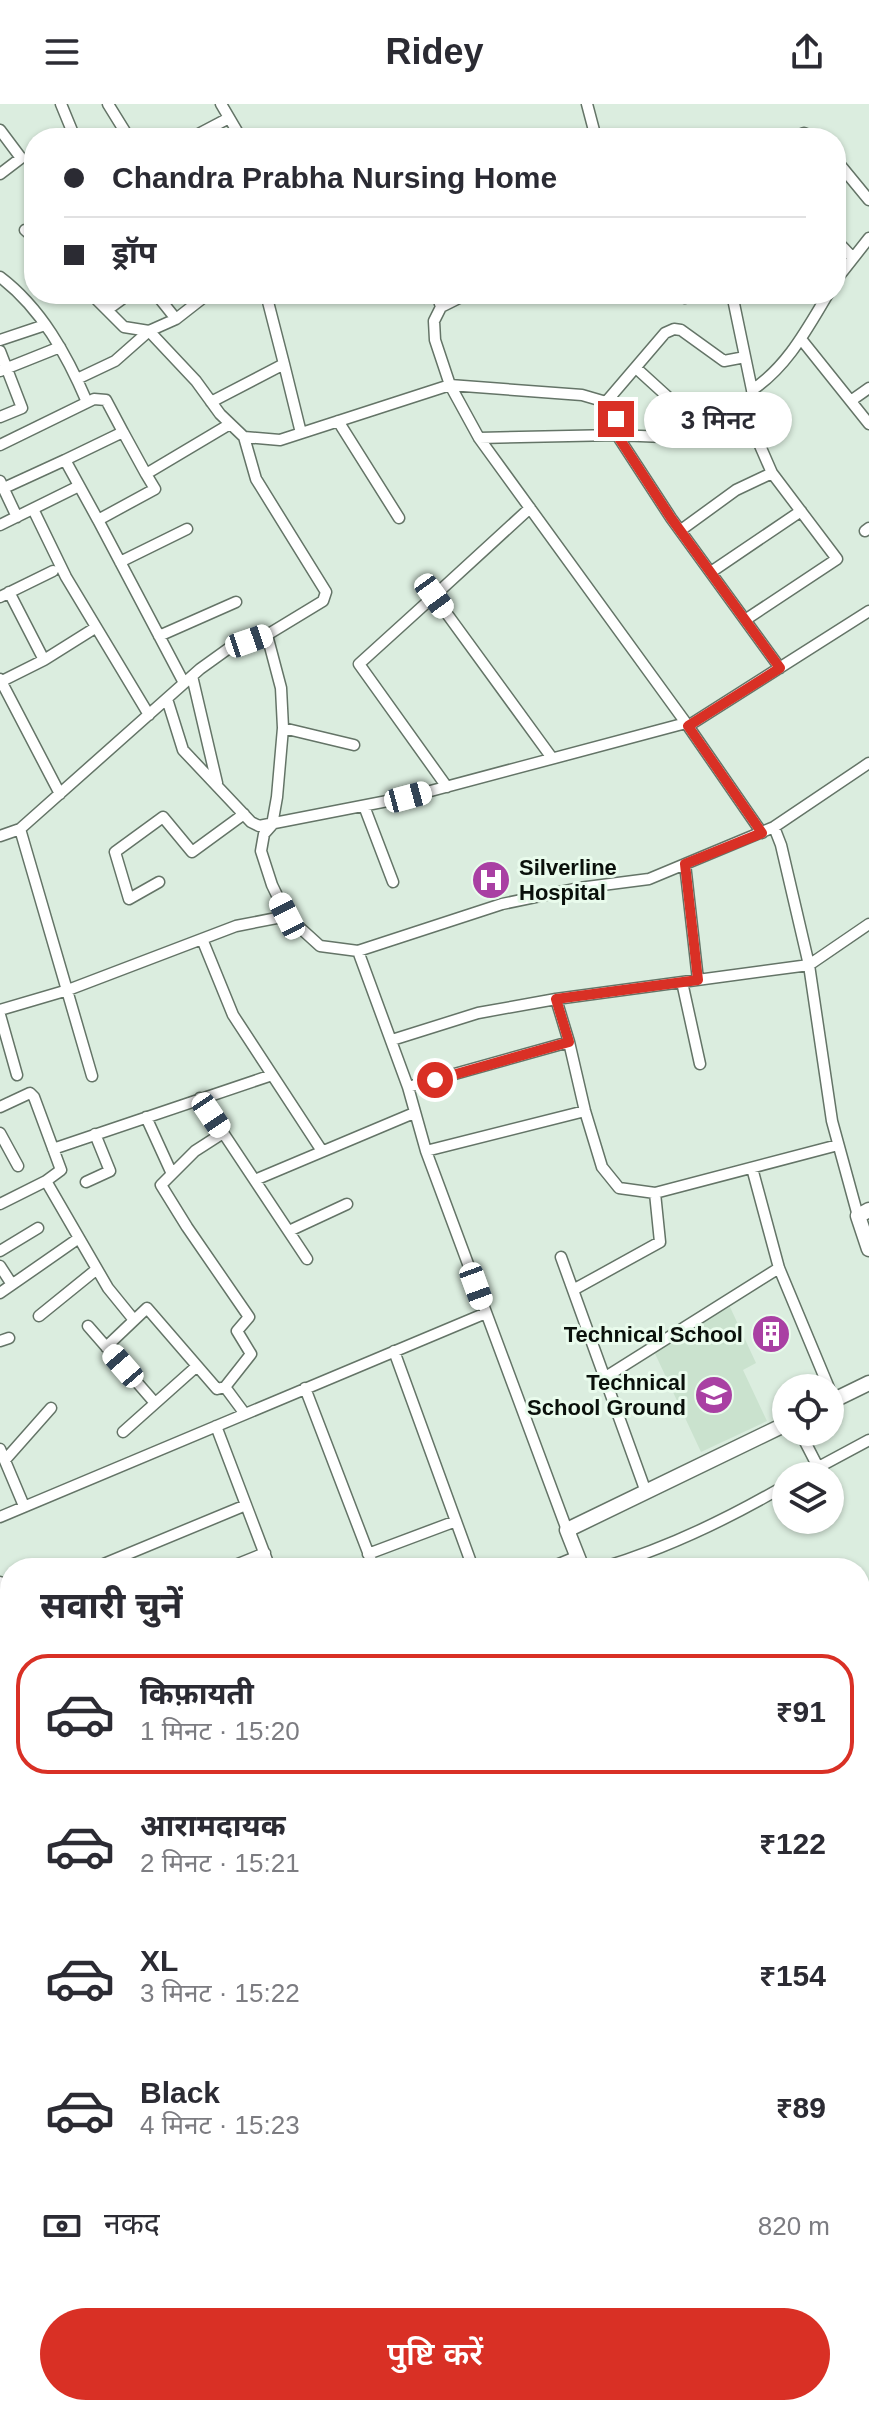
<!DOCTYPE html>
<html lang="hi">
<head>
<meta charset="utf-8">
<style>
	body { margin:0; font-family:Arial,"Noto Sans Devanagari",sans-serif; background:#f2f2f3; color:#2b2b33; height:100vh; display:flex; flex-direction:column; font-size:30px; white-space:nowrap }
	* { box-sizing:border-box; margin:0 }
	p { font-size:26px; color:#7c7c81 }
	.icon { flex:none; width:44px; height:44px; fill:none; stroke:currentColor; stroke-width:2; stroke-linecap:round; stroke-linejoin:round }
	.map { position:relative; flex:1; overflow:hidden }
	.panel { position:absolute; left:0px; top:1454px; width:870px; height:858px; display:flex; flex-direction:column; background:#fff; border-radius:32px 32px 0 0; box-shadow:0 2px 6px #0004 }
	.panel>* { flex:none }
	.hud { position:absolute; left:24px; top:24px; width:822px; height:176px; border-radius:32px; box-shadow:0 2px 6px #0004; display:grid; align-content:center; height:176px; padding:0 40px; background:#fff }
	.controls { position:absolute; left:772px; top:1270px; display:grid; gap:16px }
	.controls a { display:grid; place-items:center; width:72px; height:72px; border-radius:50%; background:#fff; box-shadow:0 2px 6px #0004; font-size:40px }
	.end { position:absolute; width:36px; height:36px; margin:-18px; border:10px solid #d93025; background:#fff; box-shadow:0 0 0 4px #fff }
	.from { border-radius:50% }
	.bubble { position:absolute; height:56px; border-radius:28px; background:#fff; box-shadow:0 2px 6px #0004; font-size:26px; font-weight:600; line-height:56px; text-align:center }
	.car { position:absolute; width:24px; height:48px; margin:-24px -12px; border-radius:10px; box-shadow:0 0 6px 2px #0007; background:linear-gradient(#fff 24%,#345 0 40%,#fff 0 76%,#345 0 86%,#fff 0) }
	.hud b { display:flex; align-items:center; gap:28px; height:76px; font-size:30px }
	.hud b+b { border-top:2px solid #e1e1e2 }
	.hud i { width:20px; height:20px; background:#2b2b33 }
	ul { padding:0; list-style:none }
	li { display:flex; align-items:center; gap:24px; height:120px; margin:0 16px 12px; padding:0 24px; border:4px solid transparent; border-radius:32px }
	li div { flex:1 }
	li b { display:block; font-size:30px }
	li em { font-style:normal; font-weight:600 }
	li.selected { border-color:#d93025 }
	li>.icon { width:72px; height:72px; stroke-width:1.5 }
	h2 { padding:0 40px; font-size:36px; line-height:96px }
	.pay { display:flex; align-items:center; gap:20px; height:88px; padding:0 40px; font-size:30px }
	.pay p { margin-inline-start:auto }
	.cta { display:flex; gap:16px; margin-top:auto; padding:16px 40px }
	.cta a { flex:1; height:92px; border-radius:48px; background:#d93025; color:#fff; font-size:32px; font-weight:600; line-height:92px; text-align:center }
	header { display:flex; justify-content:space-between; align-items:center; height:104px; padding:0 40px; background:#fff; font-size:36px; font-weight:600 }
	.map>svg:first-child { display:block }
</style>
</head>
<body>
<header><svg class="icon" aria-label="menu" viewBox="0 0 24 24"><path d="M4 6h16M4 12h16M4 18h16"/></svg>Ridey<svg class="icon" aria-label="share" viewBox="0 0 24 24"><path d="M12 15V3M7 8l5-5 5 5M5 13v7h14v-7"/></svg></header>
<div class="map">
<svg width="869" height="2311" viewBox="0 0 869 2311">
	<rect width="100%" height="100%" fill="#dbeddf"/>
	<path fill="#cae2ce" d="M 730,1203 L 756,1259 L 743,1266 L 767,1317 L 701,1348 L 651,1241 Z"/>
	<path fill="#eeb9e8" d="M 10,1829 L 10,1956 L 0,1960 L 0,1834 Z"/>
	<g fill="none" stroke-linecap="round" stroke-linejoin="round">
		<defs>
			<path id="street" d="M 61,0 L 75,34
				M 108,0 L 129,34
				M 221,0 L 241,34
				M 587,0 L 596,34
				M 0,26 L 21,54 L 0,70
				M 191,34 L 229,14
				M 791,34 L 804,29 L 817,34
				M 836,56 L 869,96
				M 25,126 L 34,134
				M 836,136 L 853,154
				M 0,173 C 41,204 67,251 87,298
				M 836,176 L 869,134
				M 91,190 L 124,223 L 149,227 L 196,277 L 220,310 L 244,333 L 280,336 L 450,281 L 582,291 L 606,298 L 665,229 L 674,225 L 681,226 L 724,257 L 745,253
				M 156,190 L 176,215
				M 437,190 L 441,203 L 434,217 L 435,236 L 450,281 L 479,334 L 686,619 L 762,729
				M 559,190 L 563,190
				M 732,190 L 752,286 L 758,337 L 772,369 L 837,455 L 745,516
				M 685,194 L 704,190
				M 441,203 L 467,190
				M 107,206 L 129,190
				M 801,235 L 869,320
				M 0,236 L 45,221
				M 0,247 L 22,304 L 0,313
				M 284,260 L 301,329
				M 636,264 L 714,335
				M 0,267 L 60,243
				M 77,275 L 115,257 L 149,227 L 176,215 L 208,190
				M 752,286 C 787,263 807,225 828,190
				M 852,296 L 869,284
				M 211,298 L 284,260 L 266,190
				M 606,298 L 627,331
				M 338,317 L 399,414
				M 617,331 L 671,414 L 780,564
				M 479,334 L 617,331 L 758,337
				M 0,341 L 94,295 L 106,296 L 123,328
				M 146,370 L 123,328 L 65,356 L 98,416 L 155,385 L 146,370 L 230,320
				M 0,377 L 17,413
				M 4,384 L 65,356
				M 33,405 L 66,473 L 149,611
				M 98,416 L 184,579
				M 0,421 L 79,382
				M 681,426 L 736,386 L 772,369
				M 865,427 L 869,424
				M 120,458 L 187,425
				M 711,468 L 801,407
				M 434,492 L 530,404
				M 0,493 L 53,467
				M 267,531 L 281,584 L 283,624 L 277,693 L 272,721 L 264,730 L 261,747 L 272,781 L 287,812 L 320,842 L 358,847 L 502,800 L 579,784 L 649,775 L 774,723 L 869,659
				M 159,532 L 236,498
				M 44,556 L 95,524
				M 192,572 L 217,679
				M 0,575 L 60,690
				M 0,578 L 44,556 L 9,488
				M 167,595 L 183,646 L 251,718 L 259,722 L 408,693 L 686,619
				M 688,622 L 869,507
				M 283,624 L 354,641
				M 447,683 L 359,560 L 434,492 L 552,654
				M 364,702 L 393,778
				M 774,723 L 781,741 L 809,861 L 832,1017 L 858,1112
				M 20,725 L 92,972
				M 0,732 L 20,725 L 200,565 L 232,542 L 267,531 L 323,497 L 326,488 L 256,375 L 244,333
				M 685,760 L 698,876
				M 159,778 L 129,795 L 115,748 L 163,713 L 192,748 L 244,710
				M 202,835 L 233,911 L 322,1047
				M 358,847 L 408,983 L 426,1047 L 567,1426
				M 682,878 L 700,960
				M 556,895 L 569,938 L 585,1007 L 602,1063 L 619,1084 L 655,1089 L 838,1041
				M 0,906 L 68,886 L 236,822 L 287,812
				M 0,911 L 17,971
				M 392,936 L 478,909 L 556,895 L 809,861 L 869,820
				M 408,983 L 569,938
				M 200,994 L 307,1155
				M 0,1003 L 30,989 L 34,993 L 61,1066 L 46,1077 L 0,1100
				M 146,1013 L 172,1070
				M 0,1029 L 18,1062
				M 223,1029 L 195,1047 L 161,1081 L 187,1123 L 249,1213 L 237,1227 L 251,1250 L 225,1283
				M 53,1045 L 272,971
				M 426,1047 L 585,1007
				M 752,1064 L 779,1164 L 829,1284
				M 255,1076 L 414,1009
				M 46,1077 L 108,1184 L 134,1216
				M 86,1078 L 110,1067 L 95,1030
				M 289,1127 L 347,1100
				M 0,1147 L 38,1124
				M 561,1153 L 646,1388
				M 0,1162 L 11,1179
				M 573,1186 L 660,1138 L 655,1089
				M 0,1189 L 79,1134
				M 39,1212 L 97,1165
				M 88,1222 L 155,1299
				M 0,1237 L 9,1234
				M 106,1243 L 147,1204 L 217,1285 L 225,1283 L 245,1310
				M 394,1247 L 473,1464
				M 604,1274 L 779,1164
				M 305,1284 L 374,1464
				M 216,1322 L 270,1464
				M 123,1328 L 197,1262
				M 800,1328 L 818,1363
				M 0,1345 L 24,1402
				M 5,1356 L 51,1304
				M 802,1372 L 869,1336
				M 0,1413 L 486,1209
				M 368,1450 L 456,1417
				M 94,1464 L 246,1401
				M 228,1464 L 265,1449
				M 549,1464 L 578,1452
				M 601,1464 C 665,1445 728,1415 786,1381
				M 0,1478 L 10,1503
				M 0,1689 L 4,1700
				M 0,1968 L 10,1965
				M 0,2195 L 10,2214
				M 52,2302 L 55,2311"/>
			<path id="secondary" d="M 869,1106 L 858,1112 L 869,1145
				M 830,1298 L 869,1279
				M 582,1464 L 567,1426 L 786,1320
				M 0,1812 L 10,1808
				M 0,1826 L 10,1821"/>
		</defs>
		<use href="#street" stroke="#647467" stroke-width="13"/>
		<use href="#secondary" stroke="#647467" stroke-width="17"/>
		<use href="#street" stroke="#fff" stroke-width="10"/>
		<use href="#secondary" stroke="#fff" stroke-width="14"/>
	</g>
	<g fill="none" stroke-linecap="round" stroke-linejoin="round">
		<path stroke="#d93025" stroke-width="10" d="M 435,976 L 569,938 L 556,895 L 698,876 L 685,760 L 762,729 L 688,622 L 780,564 L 671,414 L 617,331 L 627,331 L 616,315"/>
	</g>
	<defs>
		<symbol id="hospital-disc" viewBox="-11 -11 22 22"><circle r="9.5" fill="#a940a3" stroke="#e9fbec"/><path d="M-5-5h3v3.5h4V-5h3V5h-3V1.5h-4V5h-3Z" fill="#fff"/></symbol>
		<symbol id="building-disc" viewBox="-11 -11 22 22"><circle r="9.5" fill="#a940a3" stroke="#e9fbec"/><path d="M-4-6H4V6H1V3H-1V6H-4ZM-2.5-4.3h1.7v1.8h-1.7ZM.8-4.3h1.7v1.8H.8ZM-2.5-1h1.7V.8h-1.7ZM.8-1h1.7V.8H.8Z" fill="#fff"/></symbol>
		<symbol id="school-disc" viewBox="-11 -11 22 22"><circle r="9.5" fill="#a940a3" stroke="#e9fbec"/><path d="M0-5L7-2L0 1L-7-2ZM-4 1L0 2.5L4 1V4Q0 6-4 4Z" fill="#fff"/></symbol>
	</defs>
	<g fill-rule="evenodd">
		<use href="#hospital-disc" x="469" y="754" width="44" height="44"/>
		<use href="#building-disc" x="749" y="1208" width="44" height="44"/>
		<use href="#school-disc" x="692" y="1269" width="44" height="44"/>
	</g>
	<g text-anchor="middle" stroke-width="6" stroke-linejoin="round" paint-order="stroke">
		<g font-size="22" font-weight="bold" fill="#0a100b" stroke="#e9fbec" text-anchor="end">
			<text x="519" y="771" text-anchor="start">Silverline<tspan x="519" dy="25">Hospital</tspan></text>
			<text x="743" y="1238">Technical School</text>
			<text x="686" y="1286">Technical<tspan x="686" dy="25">School Ground</tspan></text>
		</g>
	</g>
</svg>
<div class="controls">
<a><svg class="icon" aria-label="locate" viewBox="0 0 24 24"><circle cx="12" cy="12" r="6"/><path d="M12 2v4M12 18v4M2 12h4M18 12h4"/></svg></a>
<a><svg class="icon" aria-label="layers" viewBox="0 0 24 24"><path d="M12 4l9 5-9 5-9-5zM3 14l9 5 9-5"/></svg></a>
</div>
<i class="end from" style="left:435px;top:976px"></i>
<i class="end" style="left:616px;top:315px"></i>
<div class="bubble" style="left:644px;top:288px;width:148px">3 मिनट</div>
<i class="car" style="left:434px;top:492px;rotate:144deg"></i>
<i class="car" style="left:249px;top:537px;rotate:71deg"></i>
<i class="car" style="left:408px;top:693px;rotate:75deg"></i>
<i class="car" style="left:287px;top:812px;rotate:333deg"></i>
<i class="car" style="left:211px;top:1011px;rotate:146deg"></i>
<i class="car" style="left:476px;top:1182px;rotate:160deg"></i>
<i class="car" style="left:123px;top:1262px;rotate:319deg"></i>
<div class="hud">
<b><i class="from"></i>Chandra Prabha Nursing Home</b>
<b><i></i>ड्रॉप</b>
</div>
<section class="panel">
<h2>सवारी चुनें</h2>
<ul>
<li class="selected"><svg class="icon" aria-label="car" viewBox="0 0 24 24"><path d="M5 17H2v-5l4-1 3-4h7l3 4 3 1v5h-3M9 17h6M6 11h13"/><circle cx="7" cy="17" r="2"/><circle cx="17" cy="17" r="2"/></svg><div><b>किफ़ायती</b><p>1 मिनट · 15:20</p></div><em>₹91</em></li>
<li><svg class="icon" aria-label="car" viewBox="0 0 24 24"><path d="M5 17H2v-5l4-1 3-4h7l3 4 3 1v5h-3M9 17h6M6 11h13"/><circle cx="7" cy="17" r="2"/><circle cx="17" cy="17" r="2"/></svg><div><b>आरामदायक</b><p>2 मिनट · 15:21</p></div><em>₹122</em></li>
<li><svg class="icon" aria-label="car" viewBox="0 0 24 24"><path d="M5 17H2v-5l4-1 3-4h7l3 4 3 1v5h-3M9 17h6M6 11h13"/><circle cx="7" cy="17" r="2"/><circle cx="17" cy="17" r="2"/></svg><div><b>XL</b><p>3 मिनट · 15:22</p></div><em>₹154</em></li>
<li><svg class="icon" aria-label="car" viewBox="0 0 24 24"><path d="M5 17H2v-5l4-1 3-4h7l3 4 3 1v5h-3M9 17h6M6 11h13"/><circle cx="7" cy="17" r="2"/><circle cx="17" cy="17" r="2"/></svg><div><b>Black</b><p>4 मिनट · 15:23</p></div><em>₹89</em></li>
</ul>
<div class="pay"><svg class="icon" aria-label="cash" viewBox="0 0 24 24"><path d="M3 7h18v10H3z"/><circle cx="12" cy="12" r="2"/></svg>नकद<p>820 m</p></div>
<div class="cta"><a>पुष्टि करें</a></div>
</section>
</div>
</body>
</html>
